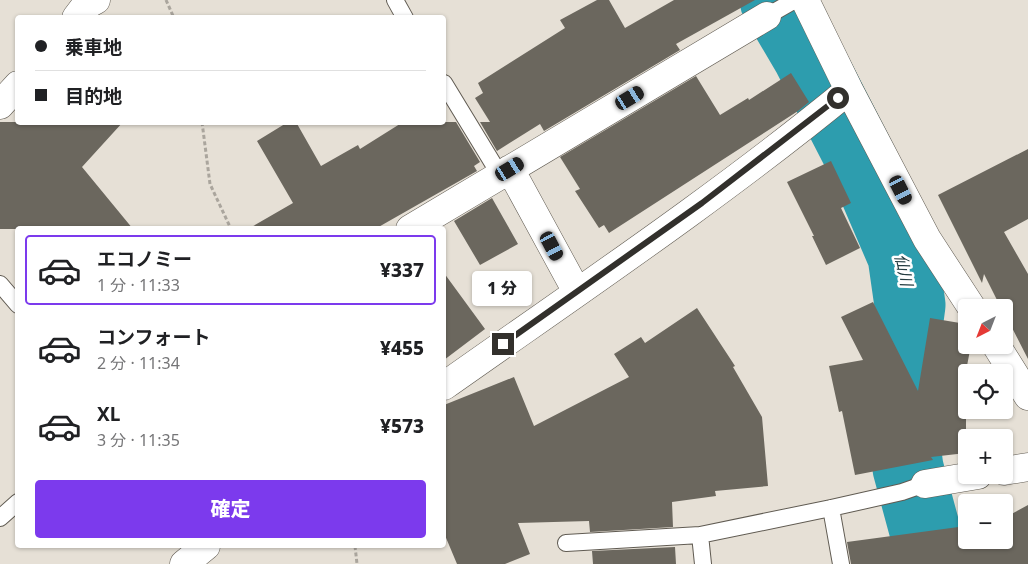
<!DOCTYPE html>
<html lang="ja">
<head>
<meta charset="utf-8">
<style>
	body { margin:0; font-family:"Noto Sans","Noto Sans JP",sans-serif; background:#f6f6f6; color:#202124; height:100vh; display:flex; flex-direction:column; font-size:19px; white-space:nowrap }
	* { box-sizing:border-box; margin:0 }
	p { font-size:16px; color:#757577 }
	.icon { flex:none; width:28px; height:28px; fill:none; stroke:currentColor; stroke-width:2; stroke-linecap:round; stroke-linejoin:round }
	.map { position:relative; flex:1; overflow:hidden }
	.drawer { position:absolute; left:15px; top:226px; width:431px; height:322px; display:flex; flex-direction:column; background:#fff; border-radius:5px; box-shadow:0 1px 4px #0004 }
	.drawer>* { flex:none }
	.top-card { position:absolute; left:15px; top:15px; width:431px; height:110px; border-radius:5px; box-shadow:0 1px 4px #0004; display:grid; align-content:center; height:110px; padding:0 20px; background:#fff }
	.needle { width:32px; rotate:222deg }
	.controls { position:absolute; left:958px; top:299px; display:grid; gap:10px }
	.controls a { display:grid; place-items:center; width:55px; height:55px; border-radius:5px; background:#fff; box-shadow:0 1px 4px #0004; font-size:25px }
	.end { position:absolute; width:22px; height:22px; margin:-11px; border:6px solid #32302c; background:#fff; box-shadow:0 0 0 2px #fff }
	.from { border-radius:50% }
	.bubble { position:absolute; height:35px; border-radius:5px; background:#fff; box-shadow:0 1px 4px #0004; font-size:16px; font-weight:800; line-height:35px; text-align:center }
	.car { position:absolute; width:15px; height:30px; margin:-15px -8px; border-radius:6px; box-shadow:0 0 4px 1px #0007; background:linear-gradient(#222 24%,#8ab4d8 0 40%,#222 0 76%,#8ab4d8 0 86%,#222 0) }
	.top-card b { display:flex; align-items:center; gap:18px; height:48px; font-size:19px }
	.top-card b+b { border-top:1px solid #e0e0e0 }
	.top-card i { width:12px; height:12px; background:#202124 }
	ul { padding:9px 0 0; list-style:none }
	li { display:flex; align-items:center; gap:15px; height:70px; margin:0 10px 8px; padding:0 10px; border:2px solid transparent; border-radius:5px }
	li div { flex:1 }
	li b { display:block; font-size:19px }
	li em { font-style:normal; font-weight:800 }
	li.active { border-color:#7c3aed }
	li>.icon { width:45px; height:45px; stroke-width:1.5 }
	.cta { display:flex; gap:10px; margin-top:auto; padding:10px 20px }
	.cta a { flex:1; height:58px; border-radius:5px; background:#7c3aed; color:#fff; font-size:20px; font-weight:800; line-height:58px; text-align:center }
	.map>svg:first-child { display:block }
</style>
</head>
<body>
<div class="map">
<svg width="1028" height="564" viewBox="0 0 1028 564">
	<rect width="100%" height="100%" fill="#e6e0d6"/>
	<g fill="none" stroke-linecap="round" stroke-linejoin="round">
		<path stroke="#2d9dae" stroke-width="71" d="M 775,0 L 808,56 L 863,163 L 903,256 L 910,305 L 898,394 L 908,468 L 934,564"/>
	</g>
	<path fill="#6b675e" d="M 597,0 L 609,0 L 625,28 L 674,0 L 755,0 L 676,44 L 680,50 L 544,131 L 540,124 L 497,151 L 480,122 L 490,122 L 475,98 L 483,93 L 478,83 L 565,28 L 560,20 Z
		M 791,73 L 809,102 L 798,111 L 609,233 L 604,225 L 599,228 L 575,191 L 580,189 L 560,157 L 696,76 L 720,115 L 748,98 L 749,100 Z
		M 0,122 L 123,122 L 82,167 L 133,229 L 0,229 Z
		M 288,122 L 296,122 L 321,166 L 358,145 L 360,149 L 403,122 L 456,122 L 480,162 L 474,166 L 477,171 L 375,229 L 248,229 L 293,203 L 257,141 Z
		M 1028,149 L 1028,219 L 1004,232 L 1028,274 L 1028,359 L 1004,312 L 1004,308 L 1001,308 L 984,274 L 982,283 L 938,195 Z
		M 831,161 L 851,203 L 841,208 L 860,248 L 826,265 L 812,236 L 814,236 L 787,182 Z
		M 492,198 L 518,244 L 480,265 L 454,221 Z
		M 444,273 L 485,329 L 444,360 Z
		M 873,302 L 918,391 L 930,318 L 966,324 L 966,345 L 971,345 L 966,371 L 966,453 L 931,457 L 933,460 L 855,475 L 842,411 L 839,412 L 829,366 L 863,360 L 841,317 Z
		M 697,308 L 735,366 L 733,367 L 762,417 L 768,486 L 715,491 L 716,496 L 672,502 L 673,527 L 590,532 L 589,521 L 518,523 L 530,554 L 505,564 L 457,564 L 444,533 L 444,405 L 514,377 L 534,426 L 629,377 L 614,354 L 641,337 L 645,343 Z
		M 1028,505 L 1028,564 L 851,564 L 847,542 L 966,526 L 966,540 L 1004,540 L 1004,518 Z
		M 675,547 L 676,564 L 593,564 L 592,551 Z"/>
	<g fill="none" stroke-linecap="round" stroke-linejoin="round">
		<defs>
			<path id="service" d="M 395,0 L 405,18
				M 767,16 L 795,0
				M 444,83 L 500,175
				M 0,284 L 18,305
				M 831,508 L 841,564
				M 0,518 L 18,502
				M 700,535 L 703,564
				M 566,543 L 700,535 L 831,508 L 902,492 L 925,484"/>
			<path id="minor" d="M 805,0 L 849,90 L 927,239 L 972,308
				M 76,18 L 85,6 L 96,0
				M 0,105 L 18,85
				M 510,169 L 577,292
				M 410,229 L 767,16
				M 996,345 L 1028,396
				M 444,386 C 580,290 720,196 849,90
				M 1004,471 L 1028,467
				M 925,484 L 978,475
				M 184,564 L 206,546"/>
		</defs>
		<use href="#service" stroke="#605b52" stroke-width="18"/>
		<use href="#minor" stroke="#605b52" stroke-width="29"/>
		<path stroke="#aaa59d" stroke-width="3" stroke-dasharray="4 2.5" stroke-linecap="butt" d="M 166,0 L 174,18
			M 202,122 L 210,184 L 231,229
			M 355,546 L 357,564"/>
		<use href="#service" stroke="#fff" stroke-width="16"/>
		<use href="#minor" stroke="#fff" stroke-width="28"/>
	</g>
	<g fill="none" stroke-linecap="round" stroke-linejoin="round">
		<path stroke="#32302c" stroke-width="6" d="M 503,344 L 702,203 L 838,98"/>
	</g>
	<g text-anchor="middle" stroke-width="5" stroke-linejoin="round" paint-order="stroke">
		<g font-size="16" font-style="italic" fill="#243c41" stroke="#fff">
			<text transform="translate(904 270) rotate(78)" y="6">仙川</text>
		</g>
	</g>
</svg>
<div class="controls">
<a><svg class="needle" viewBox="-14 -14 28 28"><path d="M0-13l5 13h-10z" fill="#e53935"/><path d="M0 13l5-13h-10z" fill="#757577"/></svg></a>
<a><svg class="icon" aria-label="locate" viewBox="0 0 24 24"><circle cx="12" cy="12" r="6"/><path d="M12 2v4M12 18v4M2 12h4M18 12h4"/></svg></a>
<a>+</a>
<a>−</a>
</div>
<i class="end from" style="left:838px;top:98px"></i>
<i class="end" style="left:503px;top:344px"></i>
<div class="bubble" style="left:472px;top:271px;width:60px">1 分</div>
<i class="car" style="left:630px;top:98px;rotate:59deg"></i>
<i class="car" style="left:510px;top:169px;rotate:59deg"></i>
<i class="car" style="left:901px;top:190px;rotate:153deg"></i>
<i class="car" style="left:552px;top:246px;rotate:152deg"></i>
<div class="top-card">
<b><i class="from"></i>乗車地</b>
<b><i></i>目的地</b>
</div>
<section class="drawer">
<ul>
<li class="active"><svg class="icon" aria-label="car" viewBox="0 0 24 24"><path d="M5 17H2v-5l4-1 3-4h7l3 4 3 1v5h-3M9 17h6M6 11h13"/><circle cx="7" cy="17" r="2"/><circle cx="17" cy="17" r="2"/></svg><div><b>エコノミー</b><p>1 分 · 11:33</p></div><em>¥337</em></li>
<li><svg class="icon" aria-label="car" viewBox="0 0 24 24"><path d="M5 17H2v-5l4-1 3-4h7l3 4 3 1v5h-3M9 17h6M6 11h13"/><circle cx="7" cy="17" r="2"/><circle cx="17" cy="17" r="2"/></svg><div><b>コンフォート</b><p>2 分 · 11:34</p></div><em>¥455</em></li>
<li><svg class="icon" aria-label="car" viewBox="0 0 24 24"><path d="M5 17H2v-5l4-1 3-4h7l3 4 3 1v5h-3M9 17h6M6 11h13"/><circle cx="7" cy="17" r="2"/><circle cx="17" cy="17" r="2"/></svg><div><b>XL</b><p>3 分 · 11:35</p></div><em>¥573</em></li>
</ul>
<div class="cta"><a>確定</a></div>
</section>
</div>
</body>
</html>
